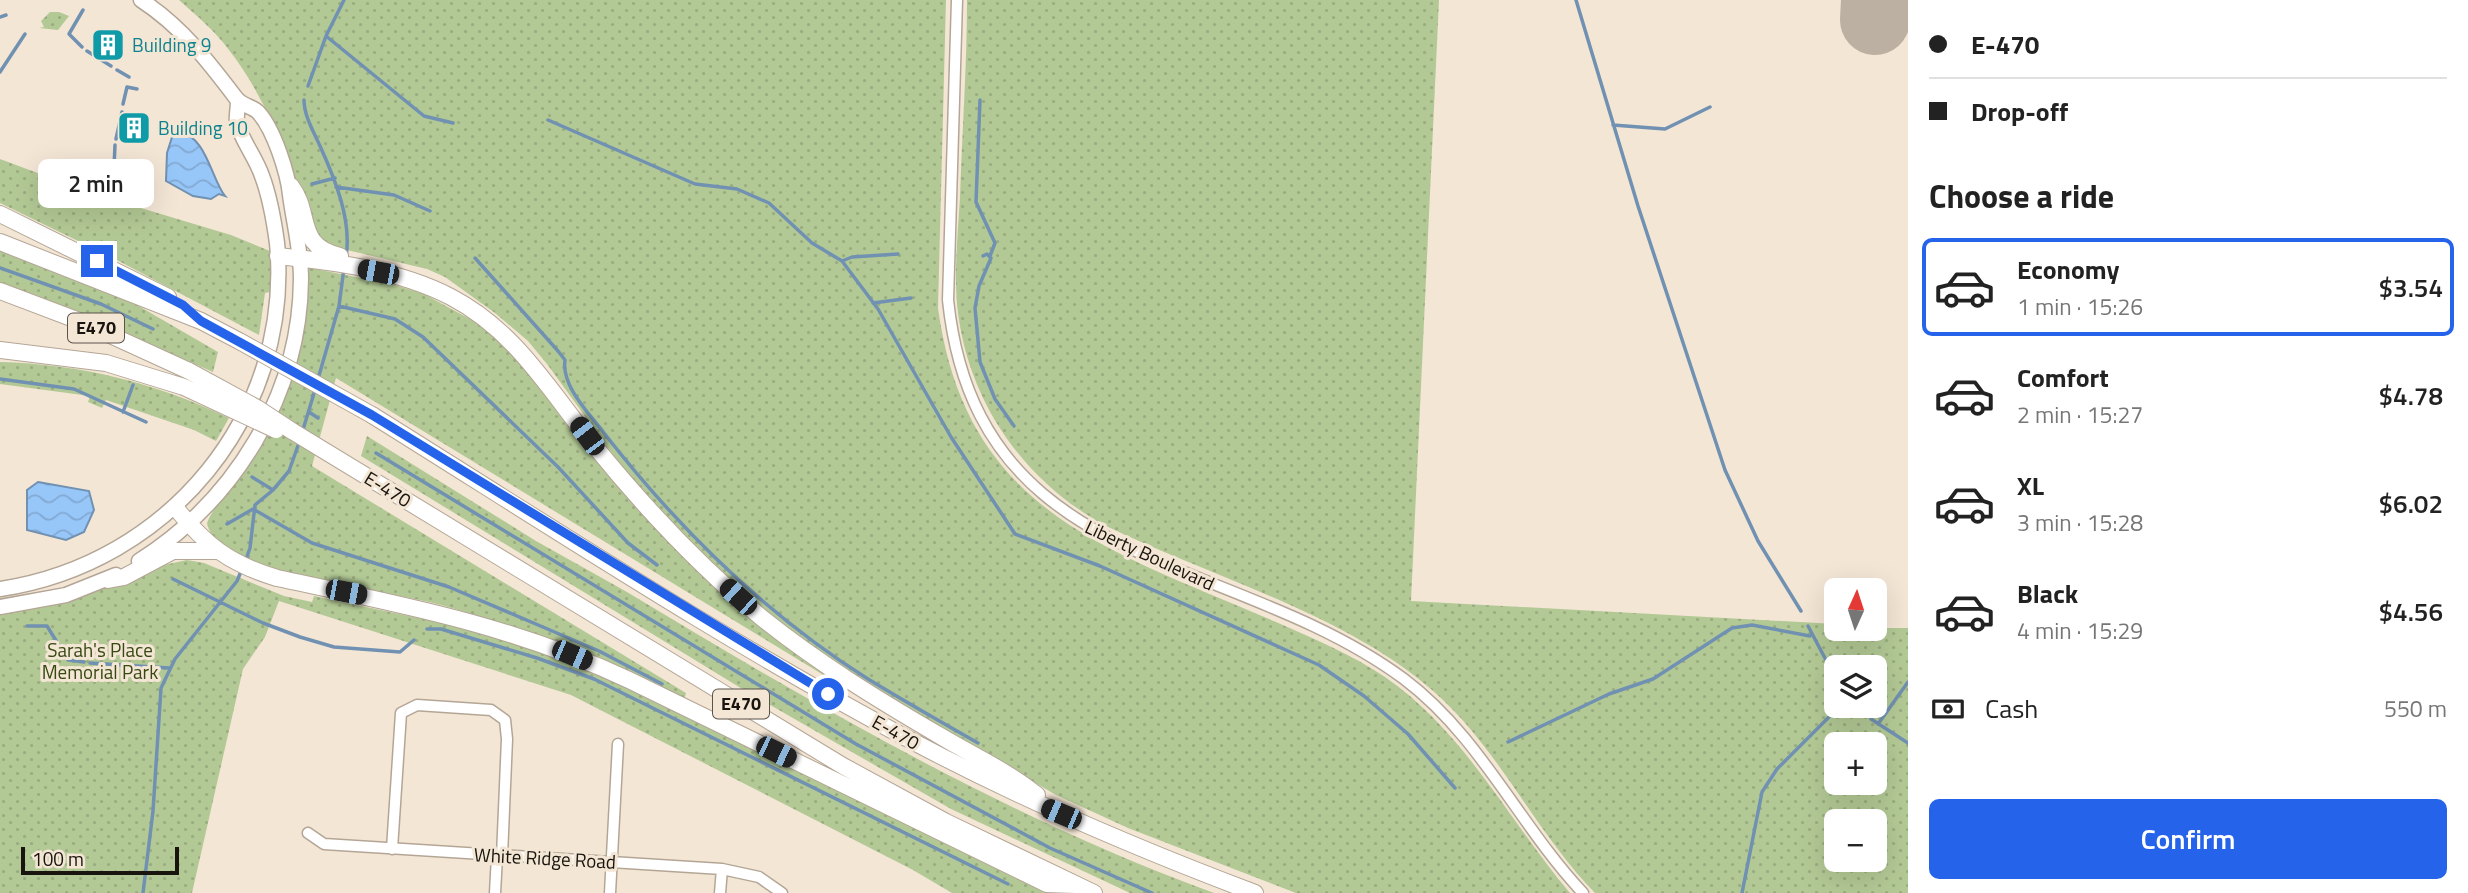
<!DOCTYPE html>
<html lang="en">
<head>
<meta charset="utf-8">
<style>
	body { margin:0; font-family:"Titillium Web",sans-serif; background:#f6f6f6; color:#222; height:100vh; display:flex; flex-direction:column; font-size:26px; white-space:nowrap }
	* { box-sizing:border-box; margin:0 }
	p { font-size:23px; color:#767676 }
	.icon { flex:none; width:38px; height:38px; fill:none; stroke:currentColor; stroke-width:2; stroke-linecap:round; stroke-linejoin:round }
	.map { position:relative; flex:1; overflow:hidden }
	.side { display:flex; flex-direction:column; background:#fff; width:560px }
	.side>* { flex:none }
	.top-card { display:grid; align-content:center; height:154px; padding:0 21px; background:#fff }
	.needle { width:46px; rotate:3deg }
	.tools { position:absolute; left:1824px; top:578px; display:grid; gap:14px }
	.tools a { display:grid; place-items:center; width:63px; height:63px; border-radius:10px; background:#fff; box-shadow:0 7px 28px #0002; font-size:35px }
	.scale { position:absolute; left:21px; bottom:18px; width:158px; box-sizing:border-box; padding-left:7px; border:4px solid #19140e; border-top:0; font-size:19px; line-height:24px; white-space:nowrap; color:#19140e; -webkit-text-stroke:5px #f4e6d5; paint-order:stroke }
	.end { position:absolute; width:32px; height:32px; margin:-16px; border:9px solid #2563eb; background:#fff; box-shadow:0 0 0 4px #fff }
	.from { border-radius:50% }
	.bubble { position:absolute; height:49px; border-radius:10px; background:#fff; box-shadow:0 7px 28px #0002; font-size:23px; font-weight:600; line-height:49px; text-align:center }
	.car { position:absolute; width:21px; height:42px; margin:-21px -10px; border-radius:9px; box-shadow:0 0 5px 2px #0007; background:linear-gradient(#222 24%,#8ab4d8 0 40%,#222 0 76%,#8ab4d8 0 86%,#222 0) }
	.top-card b { display:flex; align-items:center; gap:24px; height:66px; font-size:26px }
	.top-card b+b { border-top:2px solid #e0e0e0 }
	.top-card i { width:18px; height:18px; background:#222 }
	ul { padding:0; list-style:none }
	li { display:flex; align-items:center; gap:21px; height:98px; margin:0 14px 10px; padding:0 7px; border:4px solid transparent; border-radius:10px }
	li div { flex:1 }
	li b { display:block; font-size:26px }
	li em { font-style:normal; font-weight:600 }
	li.selected { border-color:#2563eb }
	li>.icon { width:63px; height:63px; stroke-width:1.5 }
	h2 { padding:0 21px; font-size:32px; line-height:84px }
	.pay { display:flex; align-items:center; gap:18px; height:77px; padding:0 21px; font-size:26px }
	.pay p { margin-inline-start:auto }
	.cta { display:flex; gap:14px; margin-top:auto; padding:14px 21px }
	.cta a { flex:1; height:80px; border-radius:10px; background:#2563eb; color:#fff; font-size:28px; font-weight:600; line-height:80px; text-align:center }
	main { display:flex; flex:1; min-height:0 }
	.map>svg:first-child { display:block }
</style>
</head>
<body>
<main>
<div class="map">
<svg width="1908" height="893" viewBox="0 0 1908 893">
	<defs>
		<pattern id="grass-dots" width="8" height="8" patternUnits="userSpaceOnUse" patternTransform="scale(1.75)"><rect width="8" height="8" fill="#b3c995"/><path d="M2 2h.1M6 6h.1" fill="none" stroke="#99ac7f" stroke-width="1.8" stroke-linecap="round"/></pattern>
		<pattern id="water-waves" width="16" height="10" patternUnits="userSpaceOnUse" patternTransform="scale(1.75)"><rect width="16" height="10" fill="#97c6f8"/><path d="M0 5q4-4 8 0t8 0" fill="none" stroke="#82a9d3"/></pattern>
	</defs>
	<rect width="100%" height="100%" fill="#f4e6d5"/>
	<path fill="url(#grass-dots)" fill-rule="evenodd" d="M 179,0 L 946,0 L 938,308 C 966,514 1111,550 1276,622 C 1314,639 1351,654 1385,677 C 1465,732 1509,821 1570,893 L 1296,893 L 1128,828 L 1056,795 L 851,675 L 772,618 L 688,542 L 625,471 L 547,364 L 528,341 L 495,313 L 445,277 L 427,269 L 326,245 L 318,240 C 294,176 272,105 229,50 C 215,31 197,16 179,0 Z
		M 967,0 L 1439,0 L 1411,601 L 1836,624 L 1836,628 L 1908,628 L 1908,893 L 1595,893 C 1538,835 1503,757 1443,700 C 1356,617 1213,578 1104,525 C 1021,479 966,398 957,304 C 954,269 958,232 960,197 C 962,131 967,66 967,0 ZM 1836,667 L 1874,667 L 1874,705 L 1836,705 ZM 1836,744 L 1874,744 L 1874,782 L 1836,782 ZM 1836,821 L 1874,821 L 1874,859 L 1836,859 Z
		M 50,12 L 59,12 L 69,16 L 58,30 L 39,28 L 44,27 L 41,21 Z
		M 0,159 L 94,194 L 231,235 L 270,251 L 270,292 L 265,293 L 259,335 L 113,258 L 0,203 Z
		M 0,250 L 118,294 L 218,352 L 213,372 L 36,295 L 0,283 Z
		M 310,268 L 392,284 L 424,294 L 479,324 L 515,355 L 576,434 L 829,674 L 825,676 L 336,378 L 312,466 L 686,693 L 684,700 C 604,666 525,628 441,605 C 374,587 296,586 234,553 C 223,547 209,536 207,523 C 214,504 244,474 257,454 C 295,395 302,336 307,269 Z
		M 0,362 C 80,364 157,383 229,418 L 216,441 L 194,430 L 106,400 L 102,408 L 88,402 L 90,396 L 0,384 Z
		M 367,436 L 536,541 L 627,592 C 816,706 1006,817 1214,893 L 1130,893 L 951,809 L 744,690 L 361,456 Z
		M 187,560 L 204,563 L 284,596 L 312,602 L 314,596 L 466,628 L 583,666 L 1049,893 L 952,893 L 913,870 L 571,695 L 279,601 L 265,637 L 243,669 L 192,893 L 0,893 L 0,614 L 59,604 L 120,582 L 123,586 L 164,565 Z"/>
	<path fill="url(#water-waves)" stroke="#7191b2" stroke-width="2" d="M 178,132 C 206,134 212,181 225,196 L 219,194 L 211,199 L 193,196 L 166,181 L 167,153 L 173,134 Z
		M 38,482 L 89,491 L 94,510 L 84,532 L 66,540 L 27,530 L 27,490 Z"/>
	<g fill="none" stroke-linecap="round" stroke-linejoin="round">
		<path stroke="#7191b2" stroke-width="3.5" d="M 1576,0 L 1638,206 L 1725,470 L 1758,541 L 1801,611
			M 0,17 L 6,15
			M 326,36 L 424,116 L 453,123
			M 82,47 L 69,34 L 83,10
			M 87,51 L 111,66
			M 117,70 L 129,77
			M 0,72 L 25,34
			M 308,86 L 326,36 L 344,0
			M 304,100 C 304,116 314,132 320,146 C 335,179 352,220 346,257
			M 980,100 L 976,202 L 995,243 L 990,256
			M 123,104 L 127,87 L 137,89
			M 548,120 L 695,184 L 737,189 L 769,203 L 812,243 L 842,261 L 878,309 L 951,437 L 1015,534 L 1100,566 L 1319,665 L 1364,696 L 1408,734 L 1455,788
			M 1613,125 L 1665,129 L 1710,107
			M 116,139 L 122,112
			M 114,167 L 115,145
			M 312,184 L 335,178
			M 336,187 L 394,195 L 430,211
			M 983,256 L 987,254 L 991,258 L 979,286 L 975,308 L 980,362 L 995,399 L 1014,426
			M 475,258 L 558,351 L 565,360 C 561,386 589,413 604,433 C 678,528 765,614 868,679 C 904,701 941,722 978,743
			M 842,261 L 852,257 L 898,254
			M 0,268 L 101,304 L 153,329
			M 873,303 L 911,298
			M 339,306 L 395,319 L 423,337 L 558,467 L 628,543 L 657,565
			M 0,379 L 74,389 L 146,422
			M 318,379 L 339,306 L 344,268
			M 123,412 L 133,385
			M 309,412 L 318,418
			M 302,433 L 315,390
			M 376,453 L 856,744 L 1050,848 L 1152,893
			M 252,477 L 273,490
			M 227,524 L 253,509 L 312,543 L 449,587 L 599,651 L 662,684
			M 245,562 L 250,548 L 255,505 L 273,490 L 289,471 L 300,440
			M 173,579 L 263,623 L 300,637 L 334,647 L 400,652 L 414,640
			M 27,626 L 47,626 L 68,660 L 84,662
			M 1808,626 L 1836,679
			M 427,629 L 441,629 L 537,658 L 594,679 L 1008,884
			M 90,663 L 169,668
			M 1855,705 L 1865,714
			M 1871,719 L 1908,743
			M 1878,724 L 1908,682
			M 1508,742 L 1609,694 L 1653,679 L 1732,628 L 1752,625 L 1810,636
			M 143,893 L 153,811 L 161,688 L 175,659 L 237,581 L 242,569
			M 1742,893 L 1762,792 L 1777,769 L 1841,705"/>
		<path stroke="#bcb0a2" stroke-width="28" d="M 1875,9 L 1908,10"/>
		<path stroke="#bcb0a2" stroke-width="70" d="M 1875,20 L 1876,0"/>
		<defs>
			<path id="minor" d="M 957,0 L 948,300 C 977,575 1230,550 1404,679 C 1480,736 1519,825 1583,893
				M 308,833 L 324,844 L 722,869 L 759,877 L 782,893
				M 392,849 L 401,713 L 417,705 L 491,710 L 505,720 L 507,739 L 502,856
				M 495,893 L 497,856
				M 610,893 L 618,744
				M 720,893 L 722,869"/>
			<path id="major" d="M 139,561 C 235,500 300,395 301,279 C 301,250 294,224 290,195 C 288,174 274,129 258,112 C 252,106 242,106 236,98 C 208,61 181,26 141,0
				M 0,589 C 168,564 293,415 277,243 C 274,221 270,197 262,176 C 256,158 242,141 237,123 C 236,117 238,108 238,102
				M 0,607 L 66,595 L 116,575"/>
			<path id="highway" d="M 291,186 C 312,213 295,246 340,256
				M 0,214 L 168,297
				M 0,242 L 201,321 L 241,342
				M 278,256 C 336,262 399,270 451,297 C 516,331 549,390 593,444 C 644,507 699,566 762,618 C 818,663 880,701 942,737 C 974,756 1009,772 1037,795
				M 0,291 L 82,322 L 189,371
				M 0,350 L 106,363 L 184,387
				M 372,415 C 550,526 726,642 912,741 C 1023,800 1138,849 1255,893
				M 292,431 L 843,766 L 946,822 L 1094,893
				M 175,507 C 205,545 230,564 277,578 C 403,605 511,625 629,680 L 1047,884 L 1076,885
				M 108,580 L 124,577 L 173,551 L 216,551"/>
		</defs>
		<use href="#minor" stroke="#b4a696" stroke-width="13"/>
		<use href="#major" stroke="#b4a696" stroke-width="17"/>
		<use href="#highway" stroke="#b4a696" stroke-width="18"/>
		<use href="#minor" stroke="#fff" stroke-width="10"/>
		<use href="#major" stroke="#fff" stroke-width="14"/>
		<use href="#highway" stroke="#fff" stroke-width="16"/>
		<defs>
			<path id="highway-bridge" d="M 241,342 L 372,415
				M 189,371 L 257,408 L 292,431
				M 184,387 L 276,430"/>
		</defs>
		<use href="#highway-bridge" stroke="#b4a696" stroke-width="18" stroke-linecap="butt"/>
		<use href="#highway-bridge" stroke="#fff" stroke-width="16"/>
	</g>
	<g fill="none" stroke-linecap="round" stroke-linejoin="round">
		<path stroke="#2563eb" stroke-width="9" d="M 97,261 L 183,305 L 201,321 L 372,415 L 828,694"/>
	</g>
	<defs>
		<symbol id="building-square" viewBox="-11 -11 22 22"><rect x="-9" y="-9" width="18" height="18" rx="4" fill="#0f9aa8" stroke="#f4e6d5"/><path d="M-4-6H4V6H1V3H-1V6H-4ZM-2.5-4.3h1.7v1.8h-1.7ZM.8-4.3h1.7v1.8H.8ZM-2.5-1h1.7V.8h-1.7ZM.8-1h1.7V.8H.8Z" fill="#fff"/></symbol>
	</defs>
	<g fill-rule="evenodd">
		<use href="#building-square" x="89" y="26" width="38" height="38"/>
		<use href="#building-square" x="115" y="109" width="38" height="38"/>
	</g>
	<g text-anchor="middle" stroke-width="6" stroke-linejoin="round" paint-order="stroke">
		<g fill="#f4e6d5" stroke="#5b534a" stroke-width="2">
			<rect x="68" y="313.5" width="56" height="29" rx="5"/>
			<rect x="713" y="689.5" width="56" height="29" rx="5"/>
		</g>
		<g font-size="18" font-weight="bold" fill="#19140e">
			<text x="96" y="334">E470</text>
			<text x="741" y="710">E470</text>
		</g>
		<g font-size="19" fill="#0d838f" stroke="#f4e6d5" text-anchor="start">
			<text x="132" y="52">Building 9</text>
			<text x="158" y="135">Building 10</text>
		</g>
		<g font-size="19" fill="#19140e" stroke="#f4e6d5">
			<text transform="translate(388 489) rotate(31)" y="7">E-470</text>
			<text transform="translate(1150 555) rotate(25)" y="7">Liberty Boulevard</text>
			<text transform="translate(896 732) rotate(29)" y="7">E-470</text>
			<text transform="translate(545 858) rotate(3)" y="7">White Ridge Road</text>
		</g>
		<g font-size="19" fill="#364912" stroke="#f4e6d5">
			<text x="100" y="657">Sarah's Place<tspan x="100" dy="22">Memorial Park</tspan></text>
		</g>
	</g>
</svg>
<div class="tools">
<a><svg class="needle" viewBox="-14 -14 28 28"><path d="M0-13l5 13h-10z" fill="#e53935"/><path d="M0 13l5-13h-10z" fill="#767676"/></svg></a>
<a><svg class="icon" aria-label="layers" viewBox="0 0 24 24"><path d="M12 4l9 5-9 5-9-5zM3 14l9 5 9-5"/></svg></a>
<a>+</a>
<a>−</a>
</div>
<div class="scale">100 m</div>
<i class="end from" style="left:828px;top:694px"></i>
<i class="end" style="left:97px;top:261px"></i>
<div class="bubble" style="left:38px;top:159px;width:116px">2 min</div>
<i class="car" style="left:378px;top:272px;rotate:281deg"></i>
<i class="car" style="left:587px;top:436px;rotate:323deg"></i>
<i class="car" style="left:346px;top:592px;rotate:101deg"></i>
<i class="car" style="left:738px;top:597px;rotate:312deg"></i>
<i class="car" style="left:572px;top:655px;rotate:113deg"></i>
<i class="car" style="left:776px;top:752px;rotate:116deg"></i>
<i class="car" style="left:1061px;top:814px;rotate:293deg"></i>
</div>
<section class="side">
<div class="top-card">
<b><i class="from"></i>E-470</b>
<b><i></i>Drop-off</b>
</div>
<h2>Choose a ride</h2>
<ul>
<li class="selected"><svg class="icon" aria-label="car" viewBox="0 0 24 24"><path d="M5 17H2v-5l4-1 3-4h7l3 4 3 1v5h-3M9 17h6M6 11h13"/><circle cx="7" cy="17" r="2"/><circle cx="17" cy="17" r="2"/></svg><div><b>Economy</b><p>1 min · 15:26</p></div><em>$3.54</em></li>
<li><svg class="icon" aria-label="car" viewBox="0 0 24 24"><path d="M5 17H2v-5l4-1 3-4h7l3 4 3 1v5h-3M9 17h6M6 11h13"/><circle cx="7" cy="17" r="2"/><circle cx="17" cy="17" r="2"/></svg><div><b>Comfort</b><p>2 min · 15:27</p></div><em>$4.78</em></li>
<li><svg class="icon" aria-label="car" viewBox="0 0 24 24"><path d="M5 17H2v-5l4-1 3-4h7l3 4 3 1v5h-3M9 17h6M6 11h13"/><circle cx="7" cy="17" r="2"/><circle cx="17" cy="17" r="2"/></svg><div><b>XL</b><p>3 min · 15:28</p></div><em>$6.02</em></li>
<li><svg class="icon" aria-label="car" viewBox="0 0 24 24"><path d="M5 17H2v-5l4-1 3-4h7l3 4 3 1v5h-3M9 17h6M6 11h13"/><circle cx="7" cy="17" r="2"/><circle cx="17" cy="17" r="2"/></svg><div><b>Black</b><p>4 min · 15:29</p></div><em>$4.56</em></li>
</ul>
<div class="pay"><svg class="icon" aria-label="cash" viewBox="0 0 24 24"><path d="M3 7h18v10H3z"/><circle cx="12" cy="12" r="2"/></svg>Cash<p>550 m</p></div>
<div class="cta"><a>Confirm</a></div>
</section>
</main>
</body>
</html>
